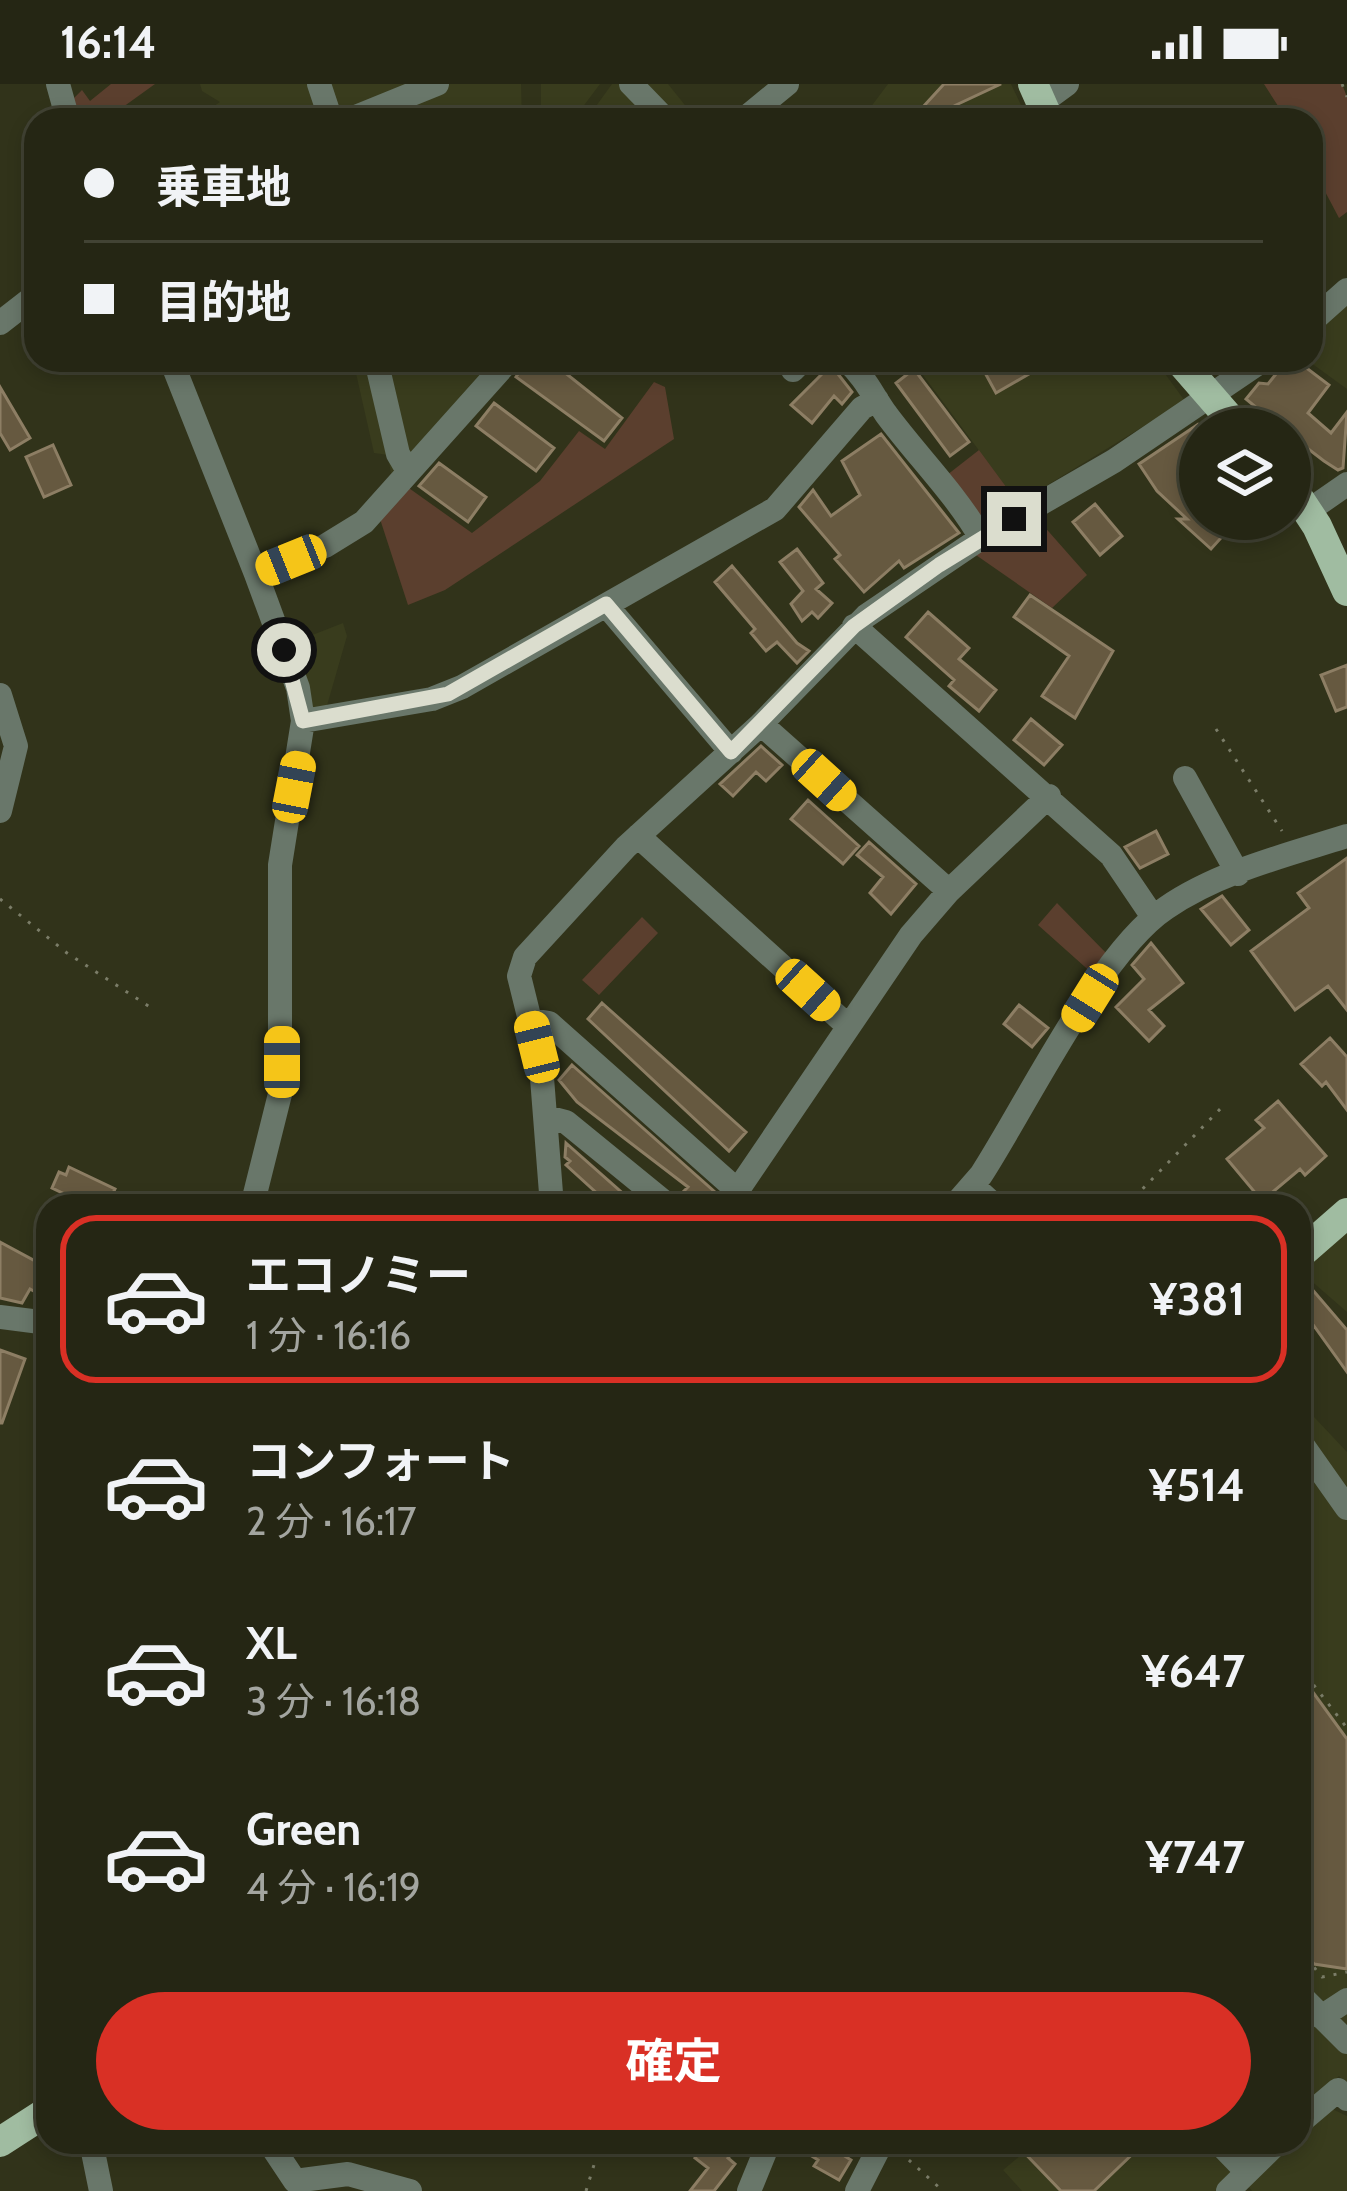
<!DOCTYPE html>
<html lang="ja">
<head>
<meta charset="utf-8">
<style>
	body { margin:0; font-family:Cabin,"Noto Sans JP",sans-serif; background:#2d2e1d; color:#f1f3f6; height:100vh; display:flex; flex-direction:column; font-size:45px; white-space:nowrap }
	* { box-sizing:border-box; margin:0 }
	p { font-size:39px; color:#a3a5a0 }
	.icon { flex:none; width:66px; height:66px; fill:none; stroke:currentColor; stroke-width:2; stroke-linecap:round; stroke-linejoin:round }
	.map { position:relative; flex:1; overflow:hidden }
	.side { position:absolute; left:36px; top:1110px; width:1275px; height:960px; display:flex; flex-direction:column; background:#252614; border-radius:36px; box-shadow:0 6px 18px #0003,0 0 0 3px #424334 }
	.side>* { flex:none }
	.banner { position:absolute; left:24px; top:24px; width:1299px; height:264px; border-radius:36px; box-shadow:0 6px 18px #0003,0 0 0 3px #424334; display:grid; align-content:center; height:264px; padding:0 60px; background:#252614 }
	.buttons { position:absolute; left:1179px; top:324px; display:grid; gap:24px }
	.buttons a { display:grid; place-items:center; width:132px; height:132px; border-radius:50%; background:#252614; box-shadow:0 6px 18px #0003,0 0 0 3px #424334; font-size:60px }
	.end { position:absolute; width:54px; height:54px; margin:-27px; border:15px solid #dbddce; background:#111; box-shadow:0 0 0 6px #111 }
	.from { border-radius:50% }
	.car { position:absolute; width:36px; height:72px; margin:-36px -18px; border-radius:15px; box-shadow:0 0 9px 3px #0007; background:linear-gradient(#f5c518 24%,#345 0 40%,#f5c518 0 76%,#345 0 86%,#f5c518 0) }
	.banner b { display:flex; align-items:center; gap:42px; height:114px; font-size:45px }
	.banner b+b { border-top:3px solid #424334 }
	.banner i { width:30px; height:30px; background:#f1f3f6 }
	ul { padding:21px 0 0; list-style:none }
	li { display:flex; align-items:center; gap:36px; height:168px; margin:0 24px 18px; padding:0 36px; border:6px solid transparent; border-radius:36px }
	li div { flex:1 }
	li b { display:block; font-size:45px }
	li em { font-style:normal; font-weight:700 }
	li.current { border-color:#d93025 }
	li>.icon { width:108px; height:108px; stroke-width:1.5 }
	.action { display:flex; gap:24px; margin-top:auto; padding:24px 60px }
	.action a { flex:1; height:138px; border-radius:72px; background:#d93025; color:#fff; font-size:48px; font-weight:700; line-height:138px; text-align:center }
	.status { display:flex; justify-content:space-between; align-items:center; height:84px; padding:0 60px; background:#252614; direction:ltr }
	.status svg { height:33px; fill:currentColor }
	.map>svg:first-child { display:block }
</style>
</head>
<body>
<div class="status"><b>16:14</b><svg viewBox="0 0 49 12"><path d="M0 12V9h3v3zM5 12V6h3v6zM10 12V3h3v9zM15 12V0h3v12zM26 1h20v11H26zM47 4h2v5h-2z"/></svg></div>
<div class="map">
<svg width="1347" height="2107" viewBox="0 0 1347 2107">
	<rect width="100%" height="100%" fill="#31331a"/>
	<path fill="#393c1d" d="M 200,0 L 521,0 L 522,36 L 193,36 L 220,18 L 202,7 Z
		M 541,0 L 600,0 L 573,36 L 541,36 Z
		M 612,0 L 668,0 L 697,36 L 586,36 Z
		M 888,0 L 1011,0 L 1028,36 L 861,36 Z
		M 1347,217 L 1347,305 L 1307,276 L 1311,276 L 1311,248 Z
		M 353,276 L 497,276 L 391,390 L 388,371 L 374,369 Z
		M 929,276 L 1155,276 L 1185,317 L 1018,419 L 917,283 Z
		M 343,539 L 347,552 L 326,625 L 312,627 L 292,559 Z
		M 1347,1146 L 1347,1228 L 1301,1188 Z
		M 1299,1317 L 1347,1368 L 1347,2000 L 1339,1992 L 1299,2029 Z
		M 1330,2024 L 1347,2032 L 1347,2107 L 1252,2107 L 1247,2101 L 1293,2058 L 1299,2058 L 1299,2053 Z
		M 1008,2058 L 1267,2058 L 1218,2107 L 1022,2107 L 1003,2086 L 1021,2071 Z"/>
	<path fill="#5b3f2e" d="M 111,0 L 155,0 L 105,36 L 78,36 L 72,16 L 82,6 L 90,17 Z
		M 1264,0 L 1342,0 L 1347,13 L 1347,128 L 1339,134 L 1311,81 L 1311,36 L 1287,36 Z
		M 654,298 L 665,303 L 674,355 L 445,506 L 408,521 L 380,435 L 406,402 L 472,449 L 540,397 L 579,347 L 605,365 Z
		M 979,366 L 1018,419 L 983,440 L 947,391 Z
		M 1034,431 L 1087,491 L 1052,524 L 973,469 Z
		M 1057,819 L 1108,871 L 1094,891 L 1038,841 Z
		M 642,833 L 658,849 L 599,911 L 582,896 Z"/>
	<path fill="#665940" stroke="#8d7e64" stroke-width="3" d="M 944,0 L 1001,0 L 956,21 L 974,36 L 911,36 Z
		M 528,276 L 549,276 L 622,334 L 604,357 L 516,293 Z
		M 978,276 L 1053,276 L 996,309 Z
		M 1287,276 L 1296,276 L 1329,301 L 1308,329 L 1331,349 L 1347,328 L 1343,384 L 1338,386 L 1324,377 L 1290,351 L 1290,345 L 1282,345 L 1246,315 L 1259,299 L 1268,300 Z
		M 831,281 L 852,308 L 842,320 L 834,312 L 812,339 L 791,321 Z
		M 914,285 L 969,358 L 950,372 L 896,299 Z
		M 0,303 L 30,354 L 10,366 L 0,349 Z
		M 494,319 L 554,364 L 536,387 L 476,342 Z
		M 1197,341 L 1200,435 L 1238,435 L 1211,465 L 1178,435 L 1187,435 L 1157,407 L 1139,380 Z
		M 881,350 L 959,449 L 904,484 L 899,477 L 864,508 L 835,475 L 840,471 L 799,423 L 813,406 L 831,432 L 860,411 L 842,377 Z
		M 53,361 L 71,401 L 44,413 L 26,373 Z
		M 439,379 L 486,413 L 468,438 L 419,402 Z
		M 1095,420 L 1122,452 L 1100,471 L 1073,438 Z
		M 797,465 L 823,499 L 816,505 L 832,519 L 818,534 L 812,528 L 802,537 L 791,520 L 803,507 L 780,478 Z
		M 732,482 L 797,559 L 809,567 L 797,579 L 777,558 L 766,567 L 751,549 L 755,545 L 715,498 Z
		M 1030,511 L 1113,567 L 1075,634 L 1042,612 L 1069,572 L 1014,533 Z
		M 928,528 L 969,564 L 959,575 L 996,606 L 979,627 L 949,602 L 954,596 L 906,553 Z
		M 1347,581 L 1347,623 L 1336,627 L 1321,591 Z
		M 1031,635 L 1062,661 L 1044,681 L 1014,656 Z
		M 761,662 L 782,681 L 766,697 L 756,688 L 733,712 L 720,700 Z
		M 808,716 L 859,762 L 843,780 L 791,735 Z
		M 1156,747 L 1168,770 L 1140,784 L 1125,763 Z
		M 869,758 L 916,800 L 891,830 L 870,809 L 883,793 L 857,771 Z
		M 1347,774 L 1347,926 L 1328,902 L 1295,926 L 1251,867 L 1309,824 L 1298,809 Z
		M 1222,812 L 1249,846 L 1231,861 L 1201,825 Z
		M 1151,859 L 1183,899 L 1149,926 L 1164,942 L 1149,957 L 1116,923 L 1144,895 L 1132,881 Z
		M 602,919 L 746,1048 L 729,1067 L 588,935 Z
		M 1019,921 L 1048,944 L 1032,963 L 1004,940 Z
		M 1330,954 L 1347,973 L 1347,1026 L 1326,998 L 1322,1002 L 1301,980 Z
		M 572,981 L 716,1109 L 706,1122 L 695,1122 L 681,1110 L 688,1103 L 577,1018 L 559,996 Z
		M 1278,1017 L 1326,1072 L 1305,1091 L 1300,1085 L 1262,1117 L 1227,1075 L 1264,1044 L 1256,1036 Z
		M 566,1059 L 628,1114 L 621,1122 L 611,1122 L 566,1081 L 570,1077 L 565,1073 Z
		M 69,1083 L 115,1105 L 107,1122 L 90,1122 L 52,1104 L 59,1088 L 66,1091 Z
		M 0,1158 L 48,1184 L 48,1215 L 30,1205 L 22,1219 L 0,1214 Z
		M 1299,1190 L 1347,1246 L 1347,1288 L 1314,1242 L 1308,1248 L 1299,1238 Z
		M 0,1266 L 25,1275 L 2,1339 L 0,1339 Z
		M 1299,1589 L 1347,1655 L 1347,1885 L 1314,1880 L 1299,1860 Z
		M 707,2058 L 741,2058 L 728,2074 L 735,2080 L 714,2107 L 690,2107 L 708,2084 L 695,2074 Z
		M 814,2058 L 822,2058 L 851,2076 L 839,2096 L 814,2082 L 818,2076 L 807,2069 Z
		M 1014,2058 L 1145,2058 L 1094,2107 L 1061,2107 Z"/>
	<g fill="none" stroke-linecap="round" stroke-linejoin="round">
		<path stroke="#7b7d68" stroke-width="3" stroke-dasharray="3 9" stroke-linecap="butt" d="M 1342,0 L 1347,13
			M 1216,645 L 1282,747
			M 0,815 L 67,869 L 153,925
			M 1126,1122 L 1226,1019
			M 1299,1582 L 1347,1644
			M 1299,1865 L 1322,1893 L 1347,1888
			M 838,2058 L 852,2067
			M 900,2068 L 943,2107
			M 586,2107 L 601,2058"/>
		<path stroke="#69776a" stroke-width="24" d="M 58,0 L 68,36
			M 319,0 L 331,36
			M 631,0 L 666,36
			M 1041,19 L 1067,0
			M 348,36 L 437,0
			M 743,36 L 787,0
			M 1311,238 L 1347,206
			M 0,239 L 36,211
			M 171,276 L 256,490 L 298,604 L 303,637 L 280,781 L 280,1010 L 252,1122
			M 376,276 L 398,370 L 408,387
			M 846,276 C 865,293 872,310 886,330 C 917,372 955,409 981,454
			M 793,286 L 803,276
			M 1308,427 L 1347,400
			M 256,490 L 325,462 L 364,438 L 509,276
			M 606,521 L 731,668
			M 854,542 L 1111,771 L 1153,833
			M 0,611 L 16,662 L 0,727
			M 303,637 L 432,615 L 462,603 L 775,425 L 862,324 L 877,316
			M 761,640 L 949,807
			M 1185,694 L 1238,790
			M 638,752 L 848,942
			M 531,936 L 549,939 L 738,1107
			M 547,1033 L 566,1038 L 669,1122
			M 973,1102 L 995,1122
			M 552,1122 L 541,981 L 519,892 L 525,873 L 626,763 L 761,640 L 866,532 L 981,454 L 1114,377 L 1263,276
			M 727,1122 L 911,851 L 949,807 L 1049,712
			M 954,1122 L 981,1091 C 1027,1020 1100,868 1166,824 C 1218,788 1287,771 1347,752
			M 0,1233 L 48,1239
			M 1299,1356 L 1347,1424
			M 1299,1910 L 1347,1958
			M 1321,1933 L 1347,1916
			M 1299,2039 L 1338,2006 L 1347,2015
			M 91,2058 L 101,2107
			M 269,2058 L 295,2097 L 348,2090 L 410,2107
			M 1218,2058 L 1246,2087
			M 749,2107 L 769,2058
			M 857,2107 L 882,2058
			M 1228,2107 L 1278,2058"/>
		<path stroke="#a0bca1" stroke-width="30" d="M 1033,0 L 1049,36
			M 1179,276 L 1239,345
			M 1290,401 L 1317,442 L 1347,507
			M 1299,1171 L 1347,1129
			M 0,2058 L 48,2027"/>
	</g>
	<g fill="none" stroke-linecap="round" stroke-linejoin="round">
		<path stroke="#dbddce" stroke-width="15" d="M 284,566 L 303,637 L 448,610 L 606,520 L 731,668 L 854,542 L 939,481 L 1014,435"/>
	</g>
</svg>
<div class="buttons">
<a><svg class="icon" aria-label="layers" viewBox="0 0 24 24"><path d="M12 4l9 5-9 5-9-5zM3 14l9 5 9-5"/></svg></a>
</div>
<i class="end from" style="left:284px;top:566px"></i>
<i class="end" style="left:1014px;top:435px"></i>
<i class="car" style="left:291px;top:476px;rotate:248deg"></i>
<i class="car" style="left:824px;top:696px;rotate:132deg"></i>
<i class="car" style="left:294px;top:703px;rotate:11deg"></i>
<i class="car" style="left:808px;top:906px;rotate:132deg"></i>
<i class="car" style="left:1090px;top:914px;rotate:212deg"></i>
<i class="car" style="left:537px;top:963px;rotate:346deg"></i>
<i class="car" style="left:282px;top:978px;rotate:0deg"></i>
<div class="banner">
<b><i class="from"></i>乗車地</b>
<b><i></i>目的地</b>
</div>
<section class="side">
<ul>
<li class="current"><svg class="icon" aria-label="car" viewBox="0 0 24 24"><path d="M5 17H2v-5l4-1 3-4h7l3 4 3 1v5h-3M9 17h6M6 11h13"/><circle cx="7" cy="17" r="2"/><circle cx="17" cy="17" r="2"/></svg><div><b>エコノミー</b><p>1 分 · 16:16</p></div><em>¥381</em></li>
<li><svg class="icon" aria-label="car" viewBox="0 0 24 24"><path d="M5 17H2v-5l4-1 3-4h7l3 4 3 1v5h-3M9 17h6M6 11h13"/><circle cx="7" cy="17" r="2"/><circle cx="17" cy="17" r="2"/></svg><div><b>コンフォート</b><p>2 分 · 16:17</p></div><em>¥514</em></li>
<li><svg class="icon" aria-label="car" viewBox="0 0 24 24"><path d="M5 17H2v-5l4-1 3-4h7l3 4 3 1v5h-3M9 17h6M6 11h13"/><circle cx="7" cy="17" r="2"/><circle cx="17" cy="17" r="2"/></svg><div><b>XL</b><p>3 分 · 16:18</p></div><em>¥647</em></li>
<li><svg class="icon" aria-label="car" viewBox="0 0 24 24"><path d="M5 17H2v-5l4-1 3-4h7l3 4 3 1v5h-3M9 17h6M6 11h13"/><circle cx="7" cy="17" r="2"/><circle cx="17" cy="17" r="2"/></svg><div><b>Green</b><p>4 分 · 16:19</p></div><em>¥747</em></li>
</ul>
<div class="action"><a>確定</a></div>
</section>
</div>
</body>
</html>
